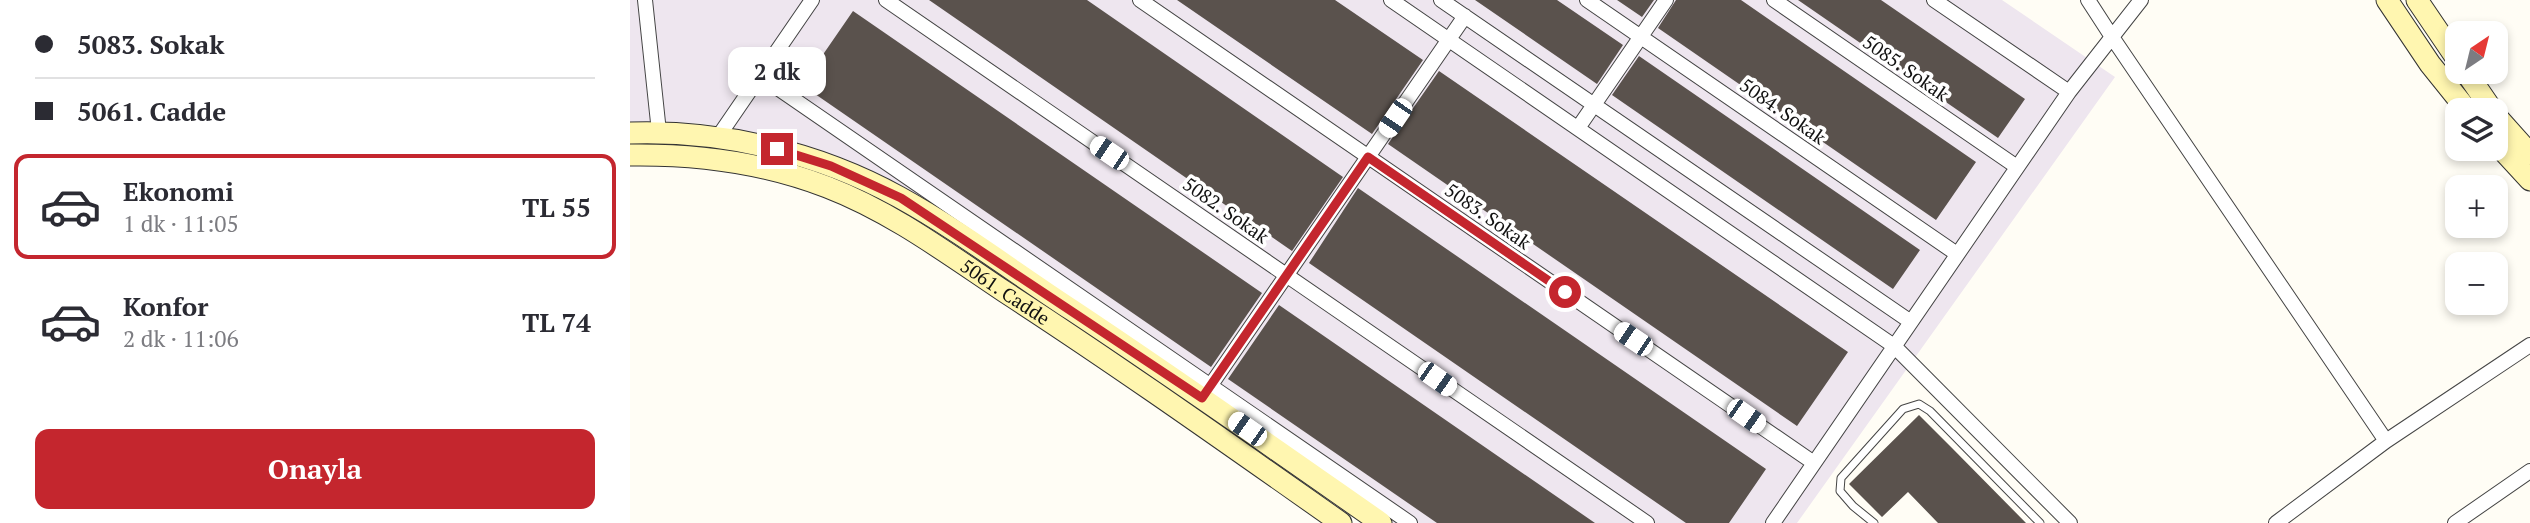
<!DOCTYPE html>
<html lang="tr">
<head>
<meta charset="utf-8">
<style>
	body { margin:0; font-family:"PT Serif",serif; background:#f7f7f7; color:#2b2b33; height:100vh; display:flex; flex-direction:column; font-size:26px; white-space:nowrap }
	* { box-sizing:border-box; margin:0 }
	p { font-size:23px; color:#7c7c81 }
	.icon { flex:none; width:38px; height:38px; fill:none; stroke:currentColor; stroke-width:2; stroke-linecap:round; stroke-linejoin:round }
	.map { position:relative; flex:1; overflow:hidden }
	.details { display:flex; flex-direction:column; background:#fff; width:630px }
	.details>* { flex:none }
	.hud { display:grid; align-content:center; height:154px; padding:0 35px; background:#fff }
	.needle { width:46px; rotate:35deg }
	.fabs { position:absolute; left:1815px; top:21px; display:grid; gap:14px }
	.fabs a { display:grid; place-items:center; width:63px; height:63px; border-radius:14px; background:#fff; box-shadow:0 4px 10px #0003; font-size:35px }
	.end { position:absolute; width:32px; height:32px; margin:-16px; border:9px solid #c4262e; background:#fff; box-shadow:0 0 0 4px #fff }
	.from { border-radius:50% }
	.bubble { position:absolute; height:49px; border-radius:14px; background:#fff; box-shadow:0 4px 10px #0003; font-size:23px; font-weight:600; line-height:49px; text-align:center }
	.car { position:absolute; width:21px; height:42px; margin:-21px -10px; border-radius:9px; box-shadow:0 0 5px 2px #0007; background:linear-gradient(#fff 24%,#345 0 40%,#fff 0 76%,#345 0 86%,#fff 0) }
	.hud b { display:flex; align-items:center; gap:24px; height:66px; font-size:26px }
	.hud b+b { border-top:2px solid #e1e1e2 }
	.hud i { width:18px; height:18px; background:#2b2b33 }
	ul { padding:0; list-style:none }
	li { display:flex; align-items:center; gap:21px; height:105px; margin:0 14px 10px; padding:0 21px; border:4px solid transparent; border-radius:14px }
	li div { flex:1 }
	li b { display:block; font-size:26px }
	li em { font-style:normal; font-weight:600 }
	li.active { border-color:#c4262e }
	li>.icon { width:63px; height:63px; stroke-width:1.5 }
	.primary-button { display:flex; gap:14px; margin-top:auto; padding:14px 35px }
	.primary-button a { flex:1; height:80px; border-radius:14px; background:#c4262e; color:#fff; font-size:28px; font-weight:600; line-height:80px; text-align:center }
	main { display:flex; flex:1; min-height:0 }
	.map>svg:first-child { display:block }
</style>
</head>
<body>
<main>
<section class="details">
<div class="hud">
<b><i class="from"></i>5083. Sokak</b>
<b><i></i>5061. Cadde</b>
</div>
<ul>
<li class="active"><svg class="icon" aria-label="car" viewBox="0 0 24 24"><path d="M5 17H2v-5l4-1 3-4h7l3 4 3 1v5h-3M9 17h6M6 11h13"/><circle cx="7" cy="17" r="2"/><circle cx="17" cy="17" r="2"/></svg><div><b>Ekonomi</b><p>1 dk · 11:05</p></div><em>TL 55</em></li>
<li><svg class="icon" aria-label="car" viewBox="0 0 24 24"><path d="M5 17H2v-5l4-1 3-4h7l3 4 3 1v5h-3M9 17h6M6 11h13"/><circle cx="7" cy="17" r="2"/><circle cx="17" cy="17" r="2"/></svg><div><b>Konfor</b><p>2 dk · 11:06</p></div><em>TL 74</em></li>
</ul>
<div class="primary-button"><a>Onayla</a></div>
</section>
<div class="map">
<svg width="1900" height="523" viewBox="0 0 1900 523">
	<rect width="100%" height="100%" fill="#fffdf5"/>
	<path fill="#eee6ef" d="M 0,0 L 1372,0 L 1485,77 L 1167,523 L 759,523 L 271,189 L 135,136 L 112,130 L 67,123 L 0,122 Z"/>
	<path fill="#5a524d" d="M 299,0 L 457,0 L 713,177 L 662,251 Z
		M 547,0 L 705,0 L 793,60 L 742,134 Z
		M 845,0 L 927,0 L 993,45 L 967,84 Z
		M 987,0 L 1024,0 L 1012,17 Z
		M 1046,0 L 1111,0 L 1346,162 L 1306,220 L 1028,28 Z
		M 1168,0 L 1251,0 L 1395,99 L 1368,138 Z
		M 223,11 L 632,293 L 581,367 L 172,85 Z
		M 1009,56 L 1290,250 L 1263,289 L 982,95 Z
		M 809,71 L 1218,352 L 1167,426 L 758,144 Z
		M 728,188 L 1136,469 L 1099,523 L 1056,523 L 679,263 Z
		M 649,305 L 965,523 L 807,523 L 598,379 Z
		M 1289,415 L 1322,448 L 1396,523 L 1308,523 L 1278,492 L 1252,517 L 1219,484 Z"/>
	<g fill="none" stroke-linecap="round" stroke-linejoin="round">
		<defs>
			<path id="lane" d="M 1244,523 L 1223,506 L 1210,491 L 1211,478 L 1273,409 L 1289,404 L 1300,411 L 1410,523"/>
			<path id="street" d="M 15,0 L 29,132
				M 256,0 L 1017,523
				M 510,0 L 1184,463
				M 761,0 L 1264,346 L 1440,523
				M 811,0 L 1281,322
				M 957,0 L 1327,254
				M 1144,0 L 1387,167
				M 1304,0 L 1439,92
				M 1511,0 L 1482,37 L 1756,441
				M 130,76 L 780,523
				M 948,128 L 1036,0
				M 88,137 L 182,0
				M 576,392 L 835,16
				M 1143,523 L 1439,92 L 1482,37 L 1458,0
				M 1646,523 L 1756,441 L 1900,345
				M 1825,523 L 1900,471"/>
			<g id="secondary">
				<path d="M 1757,0 L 1800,64 L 1837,110"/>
				<path d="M 1787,0 L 1827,59"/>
				<path d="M 1836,72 L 1862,110"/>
				<path d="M 1866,116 L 1900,154"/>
				<path d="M 0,133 C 93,130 187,152 269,197 C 329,230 385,273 442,310 C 546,379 648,451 751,523"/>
				<path d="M 1866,143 L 1900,180"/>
				<path id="s1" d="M 0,155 C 67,154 135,163 197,187 C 262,212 318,254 375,292 C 489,366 600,445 711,523"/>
			</g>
		</defs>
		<use href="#lane" stroke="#444" stroke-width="9"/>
		<use href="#street" stroke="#444" stroke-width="16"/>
		<use href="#secondary" stroke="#333" stroke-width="23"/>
		<use href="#lane" stroke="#fff" stroke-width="7"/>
		<use href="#street" stroke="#fff" stroke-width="14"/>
		<use href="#secondary" stroke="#fff6b0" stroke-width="21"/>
	</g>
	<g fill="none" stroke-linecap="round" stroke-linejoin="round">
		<path stroke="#c4262e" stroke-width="9" d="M 147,149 L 201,166 L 271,198 L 572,398 L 738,157 L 935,292"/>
	</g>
	<g text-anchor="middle" stroke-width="7" stroke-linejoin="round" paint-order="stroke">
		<g font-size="19" fill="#111" stroke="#fff">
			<text transform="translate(1276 68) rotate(35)" y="7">5085. Sokak</text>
			<text transform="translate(1153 111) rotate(35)" y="7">5084. Sokak</text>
			<text transform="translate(596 210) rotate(35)" y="7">5082. Sokak</text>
			<text transform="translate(858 216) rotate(35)" y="7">5083. Sokak</text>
			<text dy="7" stroke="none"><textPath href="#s1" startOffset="408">5061. Cadde</textPath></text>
		</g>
	</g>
</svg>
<div class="fabs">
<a><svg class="needle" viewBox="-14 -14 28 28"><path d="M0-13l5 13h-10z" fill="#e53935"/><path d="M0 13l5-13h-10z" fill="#7c7c81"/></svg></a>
<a><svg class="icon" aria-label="layers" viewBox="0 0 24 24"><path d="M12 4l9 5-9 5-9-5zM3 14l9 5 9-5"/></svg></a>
<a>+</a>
<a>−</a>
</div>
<i class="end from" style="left:935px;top:292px"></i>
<i class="end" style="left:147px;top:149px"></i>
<div class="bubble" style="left:98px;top:47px;width:98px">2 dk</div>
<i class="car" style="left:765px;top:118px;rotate:214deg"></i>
<i class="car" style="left:479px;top:153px;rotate:304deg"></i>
<i class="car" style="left:1003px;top:339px;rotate:304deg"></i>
<i class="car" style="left:807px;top:379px;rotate:125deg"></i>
<i class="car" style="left:1116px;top:416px;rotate:125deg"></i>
<i class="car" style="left:617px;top:429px;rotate:305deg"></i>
</div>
</main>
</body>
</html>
